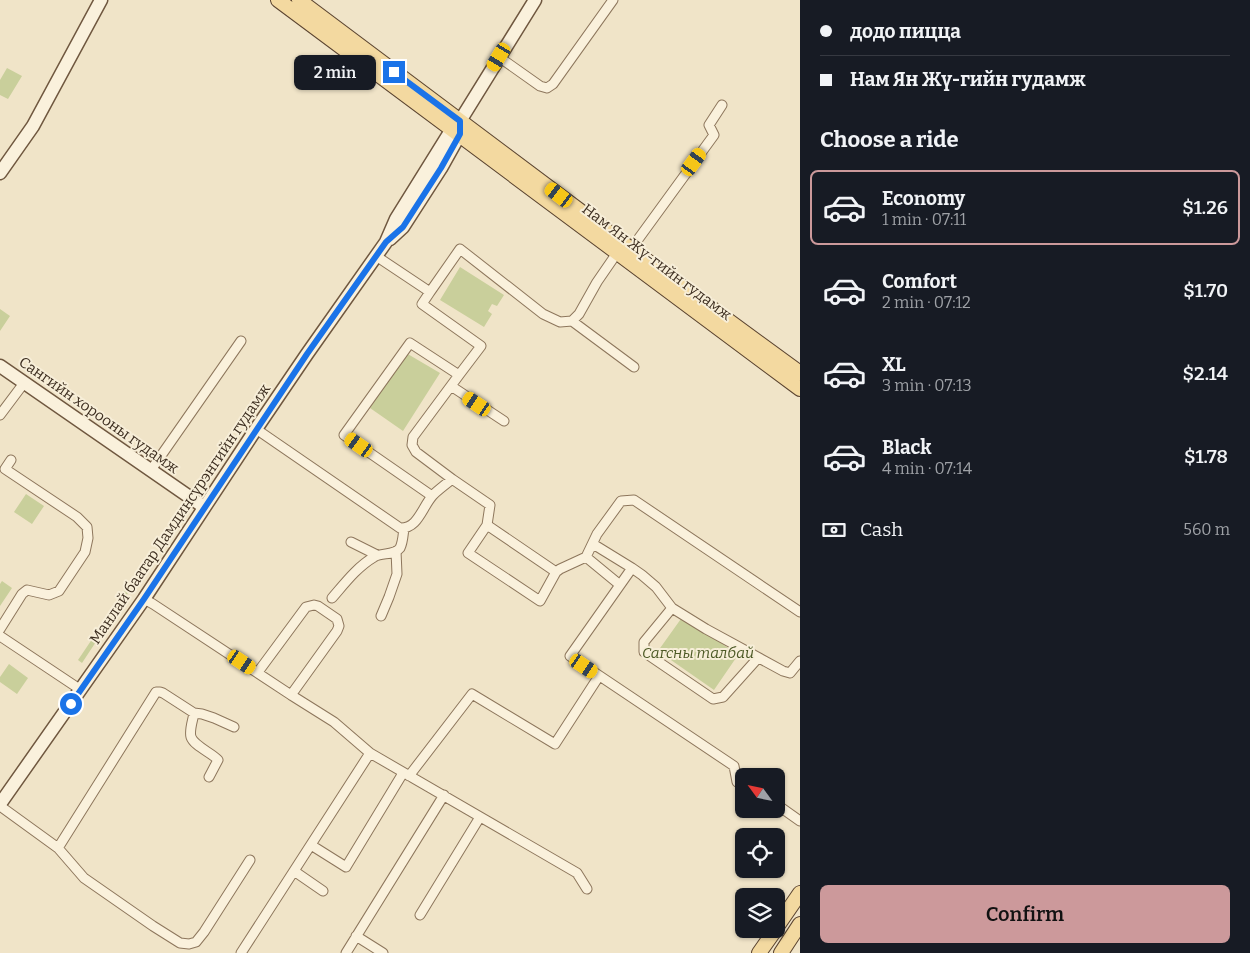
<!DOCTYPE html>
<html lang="en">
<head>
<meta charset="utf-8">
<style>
	body { margin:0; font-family:Bitter,serif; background:#242831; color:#f1f3f6; height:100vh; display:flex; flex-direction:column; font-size:19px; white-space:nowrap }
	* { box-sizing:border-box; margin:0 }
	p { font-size:16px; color:#9ea1a6 }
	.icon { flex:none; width:28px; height:28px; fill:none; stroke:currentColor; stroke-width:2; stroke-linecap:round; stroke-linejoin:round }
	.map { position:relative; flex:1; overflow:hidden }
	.side { display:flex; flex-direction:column; background:#171b24; width:450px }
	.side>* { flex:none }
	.top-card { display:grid; align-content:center; height:110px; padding:0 20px; background:#171b24 }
	.needle { width:32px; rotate:303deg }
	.buttons { position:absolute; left:735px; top:768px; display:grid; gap:10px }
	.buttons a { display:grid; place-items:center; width:50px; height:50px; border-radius:8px; background:#171b24; box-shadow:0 1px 4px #0004; font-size:25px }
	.end { position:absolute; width:22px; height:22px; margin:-11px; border:6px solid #1a73e8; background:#fff; box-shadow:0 0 0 2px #fff }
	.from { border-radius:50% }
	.bubble { position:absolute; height:35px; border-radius:8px; background:#171b24; box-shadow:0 1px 4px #0004; font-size:16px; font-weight:600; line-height:35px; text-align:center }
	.car { position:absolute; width:15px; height:30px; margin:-15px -8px; border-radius:6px; box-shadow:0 0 4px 1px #0007; background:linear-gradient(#f5c518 24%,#345 0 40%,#f5c518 0 76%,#345 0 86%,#f5c518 0) }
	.top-card b { display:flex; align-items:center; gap:18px; height:48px; font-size:19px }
	.top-card b+b { border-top:1px solid #363941 }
	.top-card i { width:12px; height:12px; background:#f1f3f6 }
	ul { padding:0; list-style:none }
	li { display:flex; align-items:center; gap:15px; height:75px; margin:0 10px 8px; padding:0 10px; border:2px solid transparent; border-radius:8px }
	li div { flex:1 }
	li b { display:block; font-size:19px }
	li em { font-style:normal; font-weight:600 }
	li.selected { border-color:#cc999b }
	li>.icon { width:45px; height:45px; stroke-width:1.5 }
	h2 { padding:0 20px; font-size:22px; line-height:60px }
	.pay { display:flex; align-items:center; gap:12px; height:55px; padding:0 20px; font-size:19px }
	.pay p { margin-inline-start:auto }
	.cta { display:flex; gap:10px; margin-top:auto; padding:10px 20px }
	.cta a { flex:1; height:58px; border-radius:8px; background:#cc999b; color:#111; font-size:20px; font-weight:600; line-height:58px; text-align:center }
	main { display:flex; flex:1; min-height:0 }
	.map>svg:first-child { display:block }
</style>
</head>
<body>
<main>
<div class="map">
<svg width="800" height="953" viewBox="0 0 800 953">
	<rect width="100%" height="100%" fill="#f0e4c8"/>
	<path fill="#c9cf9b" d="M 7,68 L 22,76 L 8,99 L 0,95 L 0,80 Z
		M 460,267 L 504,295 L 497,306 L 492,304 L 488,311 L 492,314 L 484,327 L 440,300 Z
		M 0,309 L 10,316 L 0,331 Z
		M 406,353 L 440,373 L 403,431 L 370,408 Z
		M 26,494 L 44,506 L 32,524 L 14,512 Z
		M 2,581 L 12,588 L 0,606 L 0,584 Z
		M 125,590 L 128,593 L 109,620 L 106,618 Z
		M 683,616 L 738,655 L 714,690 L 658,651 Z
		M 105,620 L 109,622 L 82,663 L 78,660 Z
		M 9,664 L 28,678 L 17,694 L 0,682 L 0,677 Z"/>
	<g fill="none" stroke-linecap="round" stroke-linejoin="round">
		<defs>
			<path id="street" d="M 499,57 L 540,86 L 547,88 L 553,84 L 613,0
				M 631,249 L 714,135 L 709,125 L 722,105
				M 376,256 L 430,292 L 460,249 L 543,314 L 560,322 L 572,321 L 579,314 L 597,282 L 617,253
				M 430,292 L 422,304 L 481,346 L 459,375 L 410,343 L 344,435 L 432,496
				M 572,321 L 634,367
				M 451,386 L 504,421
				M 0,415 L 24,383
				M 256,429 L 400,528 C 418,529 422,507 433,495 C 438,490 445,485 452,479 L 490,505 L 487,525 L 468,553 L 540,601 L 556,572 L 560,569 L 586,557 L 597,534 L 621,501 L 634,500 L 800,612
				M 151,470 L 241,341
				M 452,479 L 416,452 L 412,445 L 413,437 L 459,375
				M 487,525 L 556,572
				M 351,542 L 377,555
				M 593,544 L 632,568 L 570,656 L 734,766 L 737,782 L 744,786
				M 586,557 L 620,585
				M 632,568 L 642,575 L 656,587 L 672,608 L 706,629 L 783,671 L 790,673 L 800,661
				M 332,598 C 345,583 357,567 374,557 C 382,552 394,556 400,548 C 403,542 403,535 404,528
				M 144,599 L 153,604 L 291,695 L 334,722 L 370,753 L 577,873 L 587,889
				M 672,608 L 644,642 L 644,652 L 713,699 L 723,697 L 758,658
				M 381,616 L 389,597 L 397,574 L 396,551
				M 0,629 L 22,594 L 27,590 L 49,595 L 59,591 L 85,552 L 88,538 L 87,527 L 77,517 L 5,469 L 11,460
				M 0,636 L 81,690
				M 258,672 L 306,607 L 314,605 L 318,606 L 337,619 L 339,626 L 337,631 L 291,695
				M 194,713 C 193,720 189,730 191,737 C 194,746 212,753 218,760 L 209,777
				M 409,776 L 472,694 L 555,744 L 599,676
				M 776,804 L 800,821
				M 0,806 L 58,848 L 84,878 L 153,926 L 180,943 L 189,944 L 196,942 L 204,932 L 250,860
				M 311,845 L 346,867 L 403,773
				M 58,848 L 156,692 L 160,692 L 163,693 L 194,713 L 202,714 L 214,718 L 234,727
				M 294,871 L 323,891
				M 420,915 L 480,817
				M 356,936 L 383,953
				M 241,953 L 370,753
				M 346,953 L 444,795"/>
			<path id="secondary" d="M 0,173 L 33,126 L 101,0
				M 390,239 L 403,227 L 441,168 L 460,134 L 460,126
				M 0,366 L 204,507
				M 0,804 L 144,599 L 256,429 L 307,354 L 386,242 L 396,219 L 452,129 L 460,121 L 535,0"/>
			<path id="primary" d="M 278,0 L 800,389
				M 299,0 L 631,249 L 800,373
				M 776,928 L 800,893
				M 759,953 L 776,929
				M 781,953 L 800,924"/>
		</defs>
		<use href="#street" stroke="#8d765c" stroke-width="11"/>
		<use href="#secondary" stroke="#6f573f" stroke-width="15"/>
		<use href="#primary" stroke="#5b4430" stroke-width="16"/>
		<use href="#street" stroke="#faf1dc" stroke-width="9"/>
		<use href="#secondary" stroke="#faf1dc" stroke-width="12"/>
		<use href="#primary" stroke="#f3d9a0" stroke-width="14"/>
	</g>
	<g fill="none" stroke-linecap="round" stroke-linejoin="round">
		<path stroke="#1a73e8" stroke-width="6" d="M 71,704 L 144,599 L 307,354 L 386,242 L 403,227 L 441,168 L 460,134 L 460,121 L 394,72"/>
	</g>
	<g text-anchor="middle" stroke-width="4" stroke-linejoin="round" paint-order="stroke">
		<g font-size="15" fill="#3d2e20" stroke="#f7eed8">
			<text transform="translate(657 262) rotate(37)" y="5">Нам Ян Жү-гийн гудамж</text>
			<text transform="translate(99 415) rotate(35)" y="5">Сангийн хорооны гудамж</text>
			<text transform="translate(180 514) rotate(-56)" y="5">Манлай баатар Дамдинсүрэнгийн гудамж</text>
		</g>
		<g font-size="15" font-style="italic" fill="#4d5a26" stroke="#f7eed8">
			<text x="698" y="658">Сагсны талбай</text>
		</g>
	</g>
</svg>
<div class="buttons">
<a><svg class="needle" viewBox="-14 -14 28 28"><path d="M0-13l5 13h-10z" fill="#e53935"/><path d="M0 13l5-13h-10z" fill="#9ea1a6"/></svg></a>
<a><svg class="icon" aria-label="locate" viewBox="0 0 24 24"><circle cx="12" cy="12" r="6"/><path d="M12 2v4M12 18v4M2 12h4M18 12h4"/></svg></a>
<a><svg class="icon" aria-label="layers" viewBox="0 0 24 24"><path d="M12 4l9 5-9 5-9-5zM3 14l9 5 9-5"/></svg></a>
</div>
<i class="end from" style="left:71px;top:704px"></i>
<i class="end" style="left:394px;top:72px"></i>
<div class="bubble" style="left:294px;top:55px;width:82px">2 min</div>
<i class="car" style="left:499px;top:57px;rotate:211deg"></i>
<i class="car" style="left:694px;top:162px;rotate:36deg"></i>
<i class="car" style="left:559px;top:195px;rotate:307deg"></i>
<i class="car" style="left:477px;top:404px;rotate:304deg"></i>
<i class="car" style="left:359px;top:445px;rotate:305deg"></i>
<i class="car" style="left:242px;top:662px;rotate:124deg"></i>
<i class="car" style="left:584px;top:666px;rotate:124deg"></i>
</div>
<section class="side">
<div class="top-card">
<b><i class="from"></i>додо пицца</b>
<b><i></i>Нам Ян Жү-гийн гудамж</b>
</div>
<h2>Choose a ride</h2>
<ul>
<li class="selected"><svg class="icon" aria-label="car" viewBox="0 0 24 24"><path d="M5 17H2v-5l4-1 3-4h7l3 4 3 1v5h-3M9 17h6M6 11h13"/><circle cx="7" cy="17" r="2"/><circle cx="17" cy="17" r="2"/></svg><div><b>Economy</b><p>1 min · 07:11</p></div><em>$1.26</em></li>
<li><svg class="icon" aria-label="car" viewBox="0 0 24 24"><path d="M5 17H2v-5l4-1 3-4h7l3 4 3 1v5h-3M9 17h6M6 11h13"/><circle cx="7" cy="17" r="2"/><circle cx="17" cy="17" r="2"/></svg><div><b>Comfort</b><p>2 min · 07:12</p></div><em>$1.70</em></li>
<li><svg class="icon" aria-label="car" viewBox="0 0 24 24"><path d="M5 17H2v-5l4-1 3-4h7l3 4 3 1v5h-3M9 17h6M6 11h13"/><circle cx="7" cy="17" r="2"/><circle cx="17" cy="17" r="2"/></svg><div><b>XL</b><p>3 min · 07:13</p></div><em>$2.14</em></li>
<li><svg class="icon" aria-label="car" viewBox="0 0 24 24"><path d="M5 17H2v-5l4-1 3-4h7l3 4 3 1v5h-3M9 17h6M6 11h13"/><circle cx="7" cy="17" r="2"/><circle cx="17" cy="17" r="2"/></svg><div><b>Black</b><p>4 min · 07:14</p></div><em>$1.78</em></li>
</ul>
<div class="pay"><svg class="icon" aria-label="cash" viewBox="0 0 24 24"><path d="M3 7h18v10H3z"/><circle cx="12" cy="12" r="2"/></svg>Cash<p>560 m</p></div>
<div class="cta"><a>Confirm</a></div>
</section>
</main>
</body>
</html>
